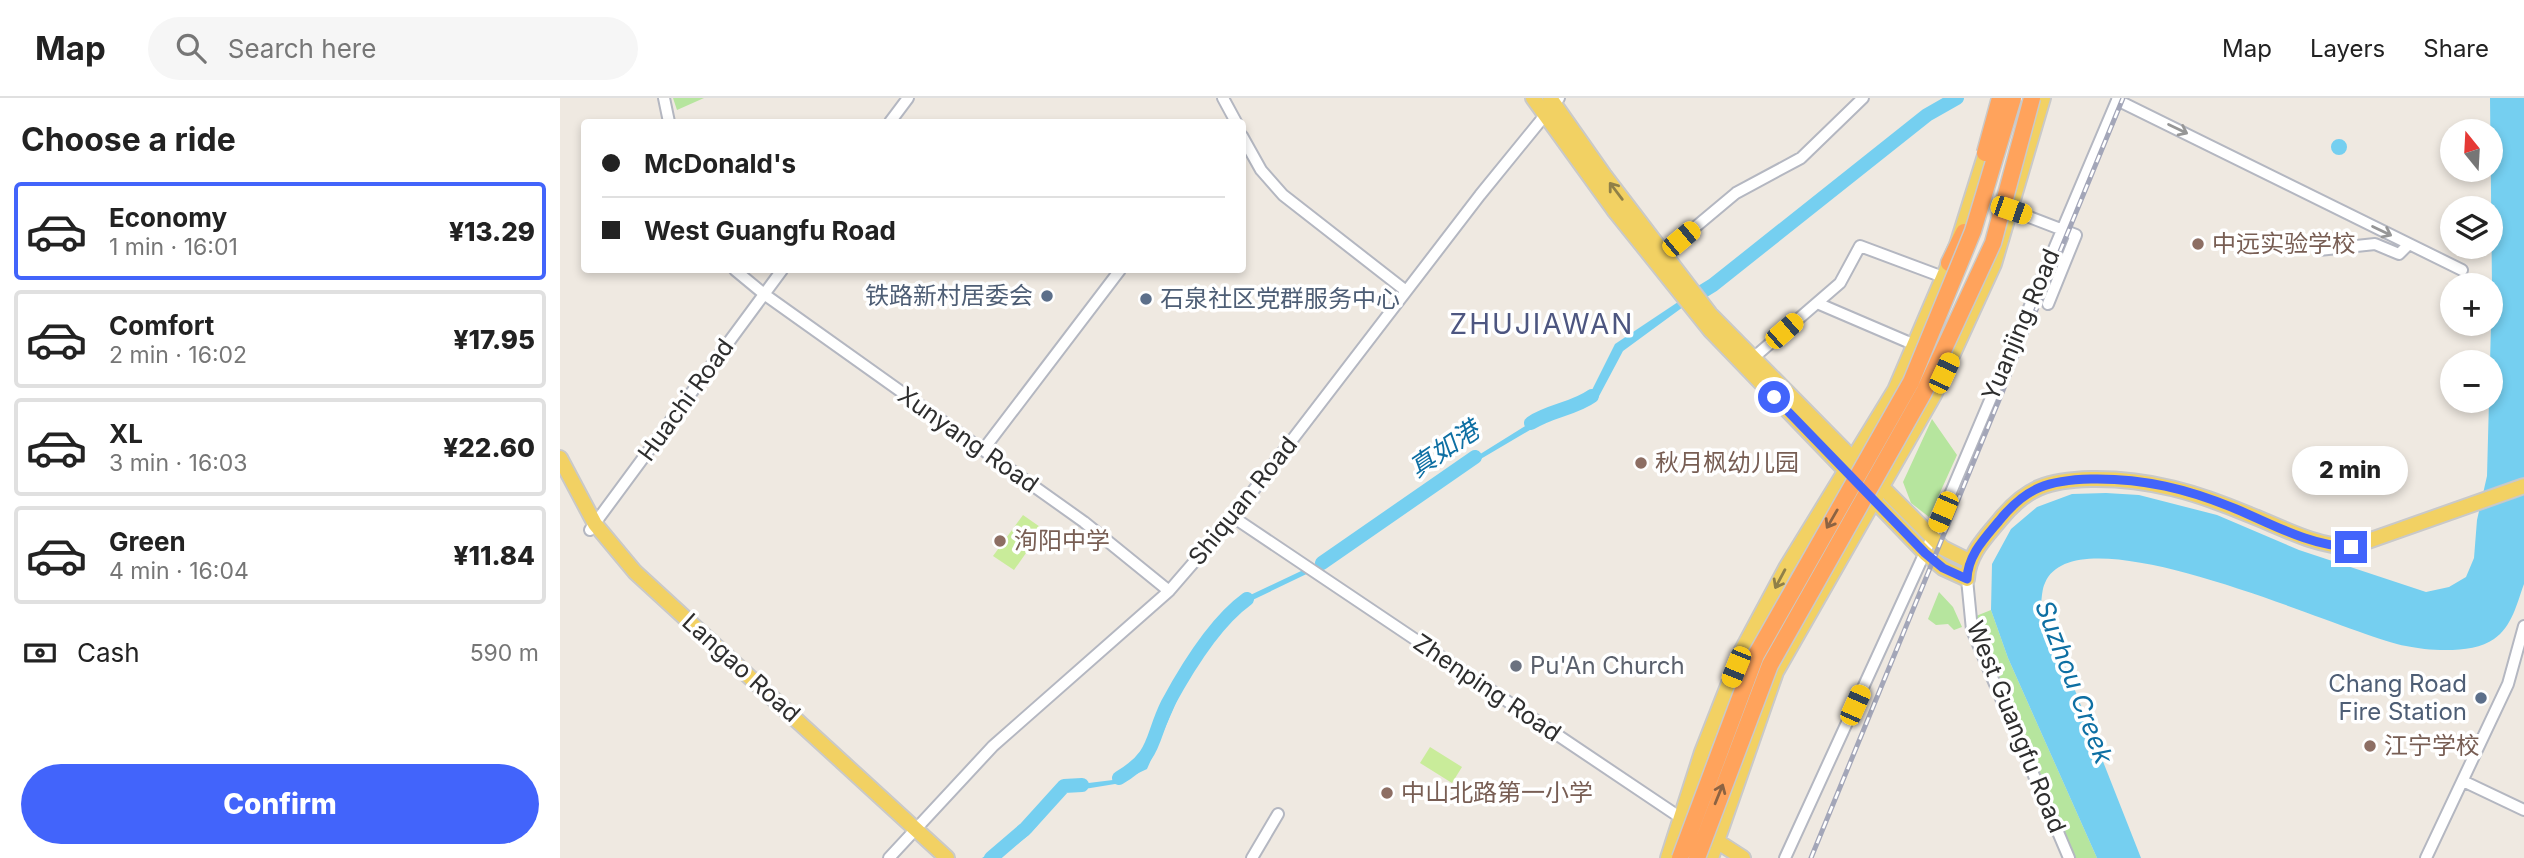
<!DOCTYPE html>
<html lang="en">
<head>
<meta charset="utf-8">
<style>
	body { margin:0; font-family:Inter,"Noto Sans SC",sans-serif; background:#f6f6f6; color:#222; height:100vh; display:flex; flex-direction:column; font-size:26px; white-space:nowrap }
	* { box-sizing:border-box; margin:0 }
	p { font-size:23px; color:#767676 }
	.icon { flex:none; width:38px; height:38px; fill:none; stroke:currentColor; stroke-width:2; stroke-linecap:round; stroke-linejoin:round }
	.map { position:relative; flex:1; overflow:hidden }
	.panel { display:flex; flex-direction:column; background:#fff; width:560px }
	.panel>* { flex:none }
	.hud { position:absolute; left:21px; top:21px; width:665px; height:154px; border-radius:7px; box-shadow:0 4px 10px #0003; display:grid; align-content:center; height:154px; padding:0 21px; background:#fff }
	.needle { width:46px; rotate:342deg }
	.buttons { position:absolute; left:1880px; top:21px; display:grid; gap:14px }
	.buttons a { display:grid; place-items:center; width:63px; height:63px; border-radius:50%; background:#fff; box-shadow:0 4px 10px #0003; font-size:35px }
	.end { position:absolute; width:32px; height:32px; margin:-16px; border:9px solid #4264fb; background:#fff; box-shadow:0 0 0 4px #fff }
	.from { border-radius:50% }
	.bubble { position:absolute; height:49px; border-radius:24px; background:#fff; box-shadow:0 4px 10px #0003; font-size:23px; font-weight:800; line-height:49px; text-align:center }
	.car { position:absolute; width:21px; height:42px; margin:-21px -10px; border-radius:9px; box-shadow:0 0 5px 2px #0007; background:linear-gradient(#f5c518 24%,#345 0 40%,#f5c518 0 76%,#345 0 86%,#f5c518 0) }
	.hud b { display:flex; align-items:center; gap:24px; height:66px; font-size:26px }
	.hud b+b { border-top:2px solid #e0e0e0 }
	.hud i { width:18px; height:18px; background:#222 }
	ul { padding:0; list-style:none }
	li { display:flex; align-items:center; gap:21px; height:98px; margin:0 14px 10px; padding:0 7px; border:4px solid #e0e0e0; border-radius:7px }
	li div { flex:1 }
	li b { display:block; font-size:26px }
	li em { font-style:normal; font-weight:800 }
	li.current { border-color:#4264fb }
	li>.icon { width:63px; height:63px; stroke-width:1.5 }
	h2 { padding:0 21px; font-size:32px; line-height:84px }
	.pay { display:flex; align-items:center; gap:18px; height:77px; padding:0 21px; font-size:26px }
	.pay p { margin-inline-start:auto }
	.button { display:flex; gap:14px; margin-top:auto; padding:14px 21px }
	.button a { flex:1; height:80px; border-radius:42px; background:#4264fb; color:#fff; font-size:28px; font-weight:800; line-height:80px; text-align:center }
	header { display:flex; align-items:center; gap:42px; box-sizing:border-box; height:98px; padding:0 35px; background:#fff; border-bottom:2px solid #e0e0e0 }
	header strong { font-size:33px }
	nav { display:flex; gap:38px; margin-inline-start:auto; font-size:24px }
	.search { width:490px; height:63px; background:#f6f6f6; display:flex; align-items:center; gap:18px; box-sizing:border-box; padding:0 24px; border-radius:38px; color:#767676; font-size:26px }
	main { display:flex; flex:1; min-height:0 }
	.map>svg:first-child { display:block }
</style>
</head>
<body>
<header>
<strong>Map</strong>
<div class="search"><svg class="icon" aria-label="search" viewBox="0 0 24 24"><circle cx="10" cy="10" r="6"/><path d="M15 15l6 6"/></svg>Search here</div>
<nav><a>Map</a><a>Layers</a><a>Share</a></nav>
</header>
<main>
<section class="panel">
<h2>Choose a ride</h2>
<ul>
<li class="current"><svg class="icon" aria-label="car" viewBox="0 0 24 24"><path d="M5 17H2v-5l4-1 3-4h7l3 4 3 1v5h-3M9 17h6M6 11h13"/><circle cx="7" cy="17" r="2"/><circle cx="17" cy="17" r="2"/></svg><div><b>Economy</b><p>1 min · 16:01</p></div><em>¥13.29</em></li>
<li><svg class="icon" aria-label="car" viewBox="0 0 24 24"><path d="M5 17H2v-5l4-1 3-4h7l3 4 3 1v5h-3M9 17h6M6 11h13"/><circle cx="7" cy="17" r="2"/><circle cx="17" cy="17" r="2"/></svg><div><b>Comfort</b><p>2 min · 16:02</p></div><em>¥17.95</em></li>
<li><svg class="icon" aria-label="car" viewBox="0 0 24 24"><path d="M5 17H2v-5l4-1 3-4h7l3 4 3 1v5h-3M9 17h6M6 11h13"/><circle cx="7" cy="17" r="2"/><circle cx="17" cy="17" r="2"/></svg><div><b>XL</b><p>3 min · 16:03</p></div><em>¥22.60</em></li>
<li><svg class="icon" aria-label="car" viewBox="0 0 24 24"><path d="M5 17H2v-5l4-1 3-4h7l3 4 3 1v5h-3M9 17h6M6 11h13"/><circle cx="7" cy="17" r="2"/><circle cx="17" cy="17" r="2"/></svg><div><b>Green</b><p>4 min · 16:04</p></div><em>¥11.84</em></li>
</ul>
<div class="pay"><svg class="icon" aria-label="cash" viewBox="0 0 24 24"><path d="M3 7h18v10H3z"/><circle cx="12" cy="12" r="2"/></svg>Cash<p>590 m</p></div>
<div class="button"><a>Confirm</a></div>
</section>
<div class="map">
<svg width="1964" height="760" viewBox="0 0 1964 760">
	<rect width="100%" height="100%" fill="#efe9e1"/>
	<path fill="#b6e59e" d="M 113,0 L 144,0 L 117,12 Z
		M 1372,321 L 1397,357 L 1369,419 L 1351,405 L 1343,384 Z
		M 1379,494 L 1393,509 L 1402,529 L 1394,532 L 1388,526 L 1376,527 L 1368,521 Z
		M 1431,512 L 1448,560 L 1537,760 L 1513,760 L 1411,520 Z"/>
	<path fill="#c9ec9a" d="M 463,417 L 483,431 L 454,472 L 433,458 Z
		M 870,649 L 902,669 L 892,685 L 860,665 Z"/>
	<path fill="#75cff0" d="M 1930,0 L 1964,0 L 1964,486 C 1957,505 1952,529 1934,541 C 1913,556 1870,553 1846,548 C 1786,537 1518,408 1485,485 C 1482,491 1482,499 1481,506 L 1581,760 L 1537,760 L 1448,560 L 1431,512 L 1432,466 L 1451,431 L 1477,409 L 1512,396 L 1546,395 L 1579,397 L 1657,417 L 1739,452 L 1866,494 L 1889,489 L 1906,479 L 1914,460 L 1917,422 L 1927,378 L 1932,189 Z
		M1771 49a8 8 0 1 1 16 0a8 8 0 1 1-16 0Z
		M 1118,204 L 1123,209 L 1063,253 L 1038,300 L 1024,310 L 992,319 L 902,372 L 780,460 L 680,508 L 634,564 L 587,671 L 555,686 L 506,694 L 469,737 L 439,760 L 422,760 L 466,730 L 504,688 L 553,682 L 583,667 L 631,562 L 661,522 L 684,500 L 777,456 L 901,368 L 986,315 L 1017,306 L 1032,292 L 1055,246 Z"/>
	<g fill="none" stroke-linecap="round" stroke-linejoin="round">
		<path stroke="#75cff0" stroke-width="14" d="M 1127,203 L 1153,187 L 1367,17 L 1397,0
			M 971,325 C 991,312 1014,311 1032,298
			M 762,465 L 915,359
			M 559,680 C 598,657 590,641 608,605 C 627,570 655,524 687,501
			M 431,760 L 466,730 L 504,688 L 522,687"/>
		<defs>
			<path id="minor" d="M 104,0 L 109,24
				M 663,0 L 676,24
				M 1557,2 L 1902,172
				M 330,24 L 348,0
				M 682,38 L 701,72 L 723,97 L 846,193
				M 1451,112 L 1516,137 L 1488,206
				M 1759,152 L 1815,146 L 1839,156 L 1849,146
				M 1103,156 L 1176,95 L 1241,60 L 1303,0
				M 175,172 L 204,196 L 524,424 L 609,493
				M 1257,205 L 1355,247
				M 1192,261 L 1280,185 L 1300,148 L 1383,179
				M 423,352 L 560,172
				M 673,419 L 1121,720
				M 30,432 L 222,172
				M 1407,481 L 1412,532 L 1509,760
				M 1903,683 L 1964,712
				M 329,760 L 433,648 L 609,493 L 673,419 L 920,97 L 999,0
				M 692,760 L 718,716
				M 1225,760 L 1372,439 L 1558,0
				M 1866,760 L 1948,586 L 1964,528"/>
			<path id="major" d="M 973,0 L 1054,112 L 1151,233 L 1365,455 L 1383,470 L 1407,481 C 1408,457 1424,441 1439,423 C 1466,389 1489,382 1531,381 C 1589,380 1638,395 1690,417 C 1723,430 1755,448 1791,449 L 1964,388
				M 990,0 L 1044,77 L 1150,216 L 1298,366
				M 0,360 L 35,426 L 75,474 L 387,760
				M 1318,385 L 1383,450 L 1409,463
				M 1152,740 L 1183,760
				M 1108,760 L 1142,654 L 1182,552 L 1226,470 L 1335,292 L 1397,147 L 1429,45
				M 1151,760 L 1216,574 L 1374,297 L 1434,166 L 1483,0"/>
			<path id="highway" d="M 1389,165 L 1404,134"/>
		</defs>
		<use href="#minor" stroke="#b4b7c1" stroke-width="14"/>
		<use href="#major" stroke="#c9c9c9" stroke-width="18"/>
		<use href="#highway" stroke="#c9c9c9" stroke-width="19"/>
		<use href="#minor" stroke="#fff" stroke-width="10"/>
		<use href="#major" stroke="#f2d163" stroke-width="14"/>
		<use href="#highway" stroke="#ffa35c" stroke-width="16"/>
		<defs>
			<path id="rail" d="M 1251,760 L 1563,0"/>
		</defs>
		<use href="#rail" stroke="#a3a6b8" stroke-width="5"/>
		<use href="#rail" stroke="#fff" stroke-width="2.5" stroke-dasharray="8" stroke-linecap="butt"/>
		<defs>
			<path id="highway-bridge" d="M 1425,55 L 1440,0
				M 1120,760 L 1196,557 L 1351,284 L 1413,133 L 1453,0
				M 1137,760 L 1210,567 L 1364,294 L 1433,145 L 1472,0"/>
		</defs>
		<use href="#highway-bridge" stroke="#c9c9c9" stroke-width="19" stroke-linecap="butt"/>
		<use href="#highway-bridge" stroke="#ffa35c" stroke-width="16"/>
	</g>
	<defs><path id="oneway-shaft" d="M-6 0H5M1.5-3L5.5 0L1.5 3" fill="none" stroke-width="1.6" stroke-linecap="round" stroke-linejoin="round" transform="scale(1.75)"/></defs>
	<g stroke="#969696">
		<use href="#oneway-shaft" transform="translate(1618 31) rotate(26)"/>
		<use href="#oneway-shaft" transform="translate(1822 133) rotate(26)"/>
	</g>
	<g stroke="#908048">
		<use href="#oneway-shaft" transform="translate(1056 93) rotate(-127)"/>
		<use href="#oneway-shaft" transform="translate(1220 481) rotate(118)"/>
	</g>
	<g stroke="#8c6343">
		<use href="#oneway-shaft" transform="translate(1272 421) rotate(120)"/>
		<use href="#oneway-shaft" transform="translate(1159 696) rotate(-68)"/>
	</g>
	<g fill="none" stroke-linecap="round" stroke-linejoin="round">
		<path stroke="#4264fb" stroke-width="9" d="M 1214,299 L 1365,455 L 1383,470 L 1407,481 C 1408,457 1424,441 1439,423 C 1466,389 1489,382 1531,381 C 1583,380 1628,391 1676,411 C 1712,426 1750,448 1791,449"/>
	</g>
	<g fill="#8d6e63" stroke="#fff" stroke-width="2.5">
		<circle cx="1638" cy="146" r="7"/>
		<circle cx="1081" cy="365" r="7"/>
		<circle cx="440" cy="443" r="7"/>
		<circle cx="1810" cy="648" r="7"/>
		<circle cx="827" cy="695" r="7"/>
	</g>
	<g fill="#5c6f8a" stroke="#fff" stroke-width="2.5">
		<circle cx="487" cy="198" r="7"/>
		<circle cx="586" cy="201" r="7"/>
		<circle cx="1921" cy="600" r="7"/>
	</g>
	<circle fill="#6b7280" stroke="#fff" stroke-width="2.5" cx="956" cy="568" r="7"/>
	<g text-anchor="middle" stroke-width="7" stroke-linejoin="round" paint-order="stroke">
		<g font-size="24" fill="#785e54" stroke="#fff" text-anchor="start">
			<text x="1652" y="154">中远实验学校</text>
			<text x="1095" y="373">秋月枫幼儿园</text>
			<text x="454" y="451">洵阳中学</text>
			<text x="1824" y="656">江宁学校</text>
			<text x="841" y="703">中山北路第一小学</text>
		</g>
		<g font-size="24" fill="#4e5e75" stroke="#fff" text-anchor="end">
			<text x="473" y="206">铁路新村居委会</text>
			<text x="600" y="209" text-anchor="start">石泉社区党群服务中心</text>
			<text x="1907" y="594">Chang Road<tspan x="1907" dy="28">Fire Station</tspan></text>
		</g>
		<g font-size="24" fill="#2e2e2e" stroke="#fff">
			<text transform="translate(1461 227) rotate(-67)" y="8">Yuanjing Road</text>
			<text transform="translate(126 302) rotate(-54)" y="8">Huachi Road</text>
			<text transform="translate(408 342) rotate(35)" y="8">Xunyang Road</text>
			<text transform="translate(683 403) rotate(-51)" y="8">Shiquan Road</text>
			<text transform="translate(181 570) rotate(42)" y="8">Langao Road</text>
			<text transform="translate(927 590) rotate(34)" y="8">Zhenping Road</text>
			<text transform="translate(1456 629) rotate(68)" y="8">West Guangfu Road</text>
		</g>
		<g font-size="24" fill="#5b616d" stroke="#fff" text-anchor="start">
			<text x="970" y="576">Pu'An Church</text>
		</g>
		<g font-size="26" font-style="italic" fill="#0d6fa3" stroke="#fff">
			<text transform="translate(884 351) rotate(-34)" y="9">真如港</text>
			<text transform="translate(1514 584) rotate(69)" y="9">Suzhou Creek</text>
		</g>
		<g font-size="28" letter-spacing="2" fill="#4d5680" stroke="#fff">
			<text x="982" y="236">ZHUJIAWAN</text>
		</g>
	</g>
</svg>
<div class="buttons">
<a><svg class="needle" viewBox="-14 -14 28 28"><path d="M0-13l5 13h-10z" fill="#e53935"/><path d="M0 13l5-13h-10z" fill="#767676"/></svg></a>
<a><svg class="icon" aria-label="layers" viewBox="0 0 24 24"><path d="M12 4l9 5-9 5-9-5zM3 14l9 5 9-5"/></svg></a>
<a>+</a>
<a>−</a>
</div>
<i class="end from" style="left:1214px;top:299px"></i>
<i class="end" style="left:1791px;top:449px"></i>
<div class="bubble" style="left:1732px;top:348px;width:116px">2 min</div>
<i class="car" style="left:1451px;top:112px;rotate:109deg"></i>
<i class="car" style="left:1121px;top:141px;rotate:50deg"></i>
<i class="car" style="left:1224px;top:233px;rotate:49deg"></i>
<i class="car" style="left:1384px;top:275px;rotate:25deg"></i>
<i class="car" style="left:1383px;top:414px;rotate:203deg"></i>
<i class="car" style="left:1176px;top:569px;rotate:202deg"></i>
<i class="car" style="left:1295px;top:607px;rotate:24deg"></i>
<div class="hud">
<b><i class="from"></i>McDonald's</b>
<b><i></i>West Guangfu Road</b>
</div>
</div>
</main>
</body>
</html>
